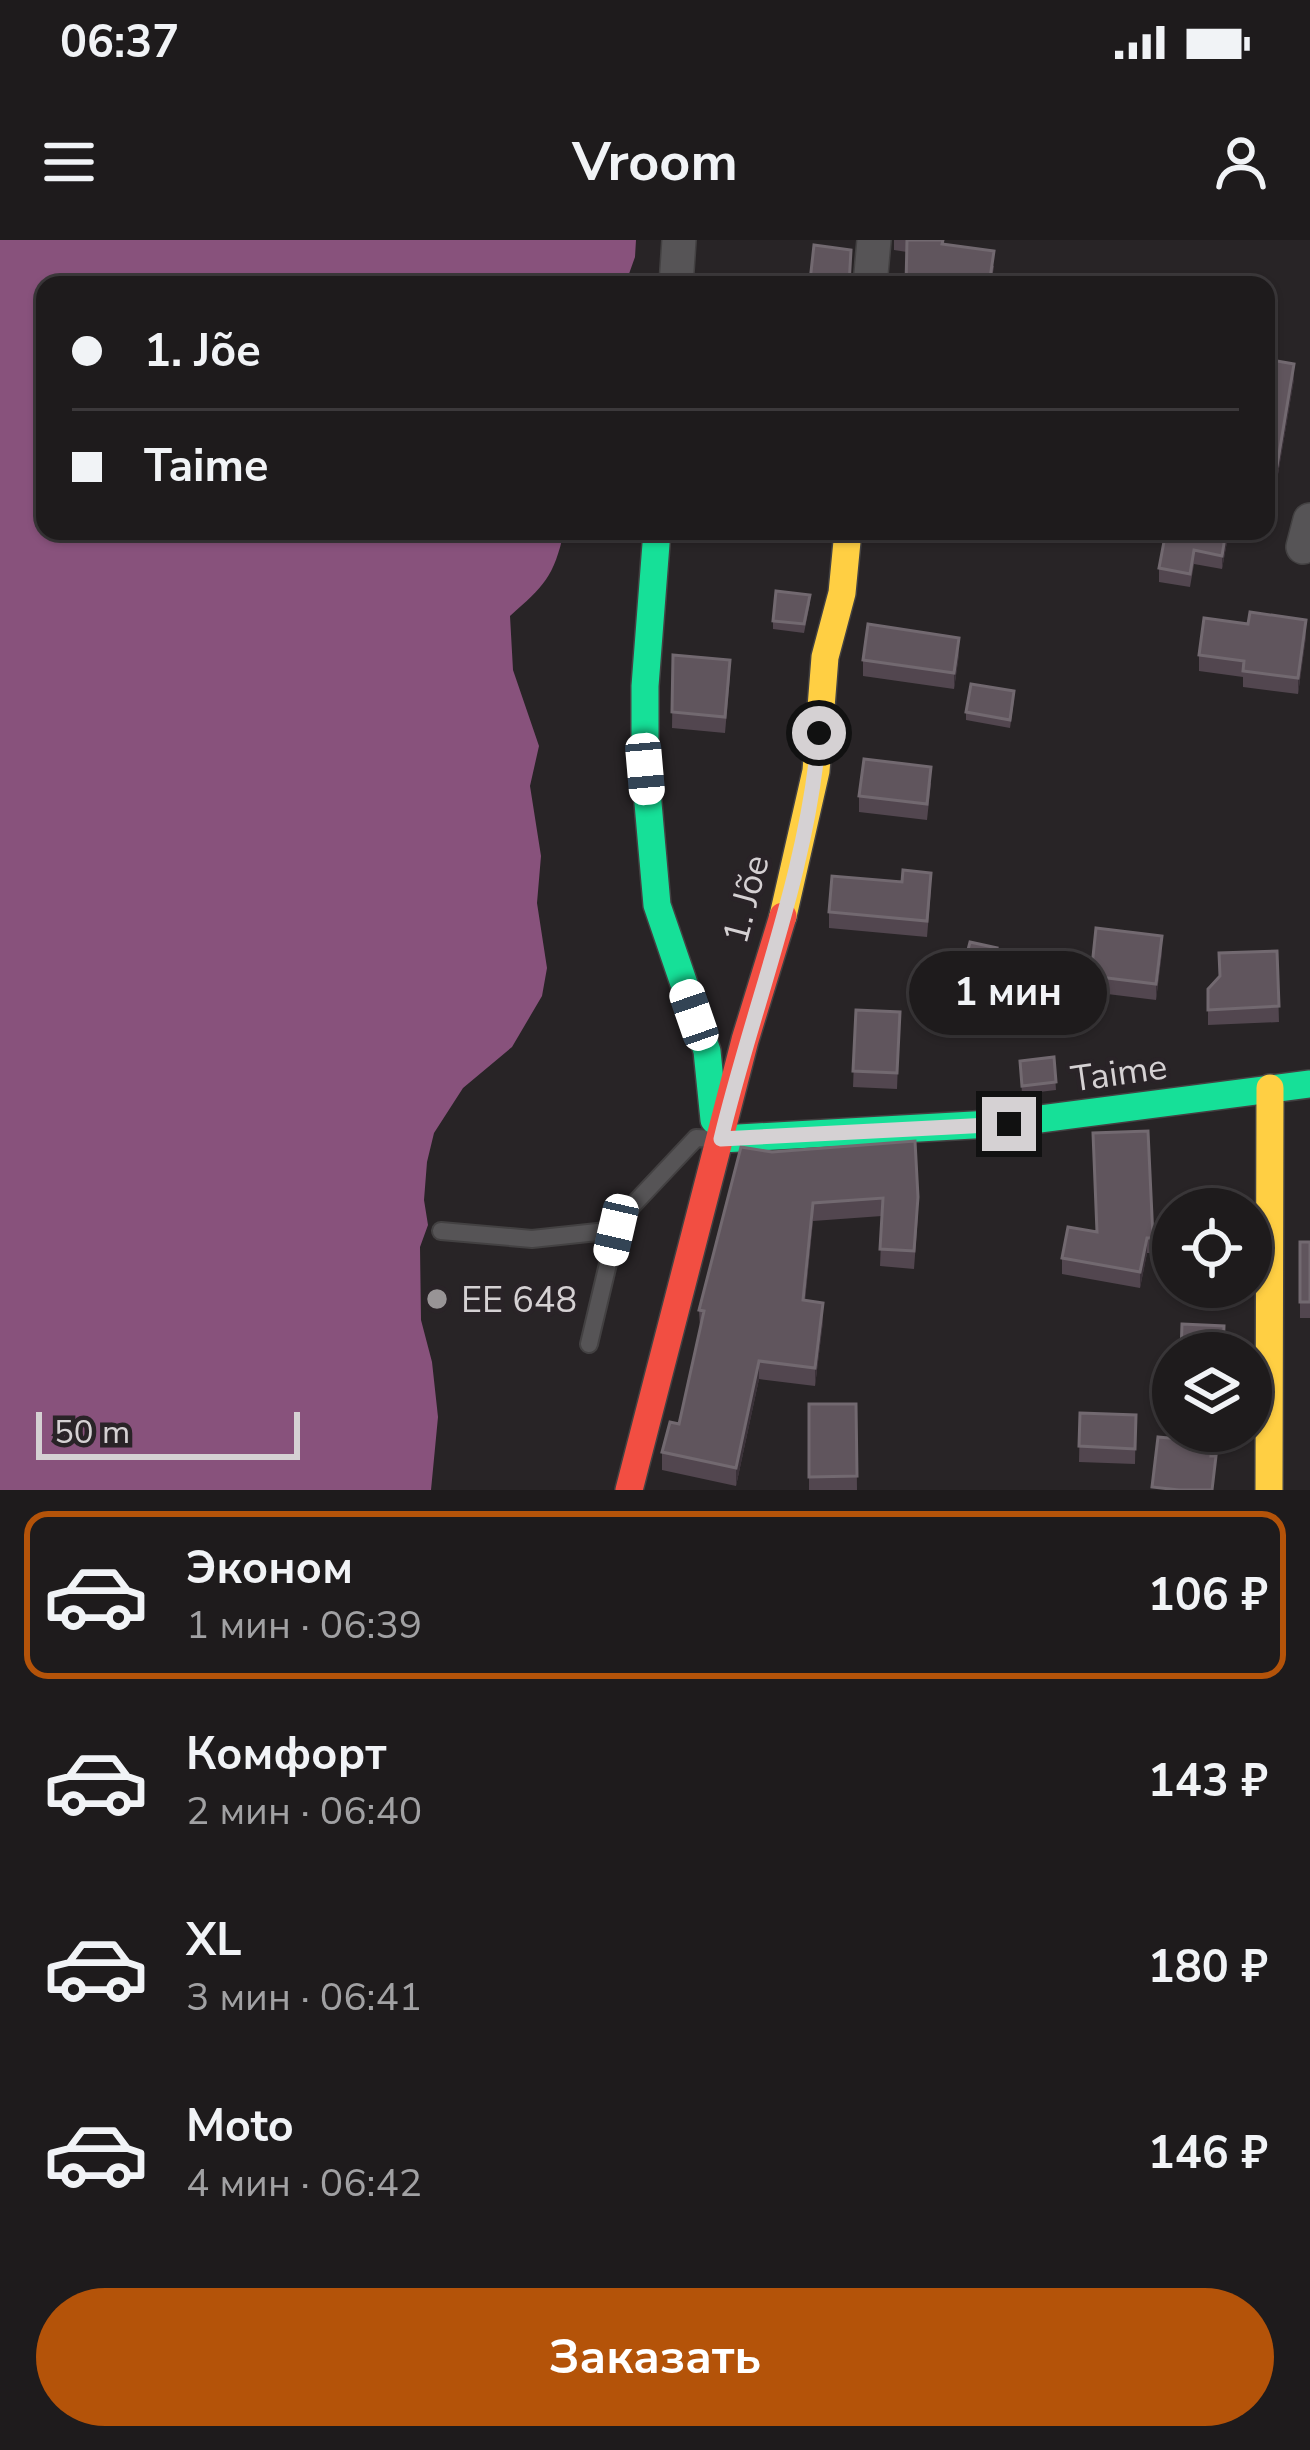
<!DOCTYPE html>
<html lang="ru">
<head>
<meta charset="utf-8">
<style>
	body { margin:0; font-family:"Nunito Sans",sans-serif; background:#2b2829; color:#f1f3f6; height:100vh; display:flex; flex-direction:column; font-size:45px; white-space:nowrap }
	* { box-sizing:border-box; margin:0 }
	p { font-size:39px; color:#a1a1a3 }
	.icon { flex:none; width:66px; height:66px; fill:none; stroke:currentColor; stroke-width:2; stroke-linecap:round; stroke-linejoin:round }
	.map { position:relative; height:1250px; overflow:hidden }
	.sheet { display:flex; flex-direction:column; background:#1e1b1c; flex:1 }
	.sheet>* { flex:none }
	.top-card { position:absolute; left:36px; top:36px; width:1239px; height:264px; border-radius:24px; box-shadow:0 3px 9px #0004,0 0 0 3px #3c393b; display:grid; align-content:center; height:264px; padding:0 36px; background:#1e1b1c }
	.fabs { position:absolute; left:1152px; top:948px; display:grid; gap:24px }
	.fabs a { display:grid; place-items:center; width:120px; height:120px; border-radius:50%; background:#1e1b1c; box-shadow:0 3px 9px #0004,0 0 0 3px #3c393b; font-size:60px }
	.scale { position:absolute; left:36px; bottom:30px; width:264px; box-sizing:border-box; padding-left:12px; border:6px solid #d5d1d3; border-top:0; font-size:33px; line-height:42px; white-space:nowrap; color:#d5d1d3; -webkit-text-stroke:9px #292327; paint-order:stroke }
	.end { position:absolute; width:54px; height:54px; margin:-27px; border:15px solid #d5d1d3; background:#111; box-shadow:0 0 0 6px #111 }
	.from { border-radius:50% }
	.bubble { position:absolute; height:84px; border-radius:42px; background:#1e1b1c; box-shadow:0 3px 9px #0004,0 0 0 3px #3c393b; font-size:39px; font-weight:700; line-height:84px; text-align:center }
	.car { position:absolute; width:36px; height:72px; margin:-36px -18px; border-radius:15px; box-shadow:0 0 9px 3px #0007; background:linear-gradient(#fff 24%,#345 0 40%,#fff 0 76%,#345 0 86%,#fff 0) }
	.top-card b { display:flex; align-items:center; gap:42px; height:114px; font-size:45px }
	.top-card b+b { border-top:3px solid #3c393b }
	.top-card i { width:30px; height:30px; background:#f1f3f6 }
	ul { padding:21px 0 0; list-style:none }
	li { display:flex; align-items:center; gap:36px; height:168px; margin:0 24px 18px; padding:0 12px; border:6px solid transparent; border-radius:24px }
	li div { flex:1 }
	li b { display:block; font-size:45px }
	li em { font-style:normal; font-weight:700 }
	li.current { border-color:#b45309 }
	li>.icon { width:108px; height:108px; stroke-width:1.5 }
	.action { display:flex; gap:24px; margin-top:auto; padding:24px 36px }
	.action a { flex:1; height:138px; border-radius:72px; background:#b45309; color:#fff; font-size:48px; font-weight:700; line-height:138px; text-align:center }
	.status { display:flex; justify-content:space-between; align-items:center; height:84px; padding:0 60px; background:#1e1b1c; direction:ltr }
	.status svg { height:33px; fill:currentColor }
	header { display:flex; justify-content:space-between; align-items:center; height:156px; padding:0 36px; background:#1e1b1c; font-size:54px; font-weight:700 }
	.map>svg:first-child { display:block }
</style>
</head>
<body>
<div class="status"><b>06:37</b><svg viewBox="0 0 49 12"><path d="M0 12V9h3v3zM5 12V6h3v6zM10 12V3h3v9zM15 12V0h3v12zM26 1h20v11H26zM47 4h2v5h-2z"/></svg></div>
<header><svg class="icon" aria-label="menu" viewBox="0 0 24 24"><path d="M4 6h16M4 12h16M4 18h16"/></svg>Vroom<svg class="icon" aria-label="person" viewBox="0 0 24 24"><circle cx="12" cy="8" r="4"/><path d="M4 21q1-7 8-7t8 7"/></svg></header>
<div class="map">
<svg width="1310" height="1250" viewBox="0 0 1310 1250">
	<rect width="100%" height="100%" fill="#282426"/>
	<path fill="#88527c" d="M 0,0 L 636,0 L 635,17 L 625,45 L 45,45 L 45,291 L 564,291 C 554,337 544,346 510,376 L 513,430 L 539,506 L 530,546 L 541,616 L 537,663 L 547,728 L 542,756 L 512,807 L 463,848 L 434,893 L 427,922 L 424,960 L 428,985 L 420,1007 L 421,1080 L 432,1122 L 438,1177 L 431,1250 L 0,1250 Z"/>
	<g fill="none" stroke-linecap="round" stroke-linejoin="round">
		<defs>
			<path id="lane" d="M 441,991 L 532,999 L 616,990
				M 589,1104 L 616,990 L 632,966 L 696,898 L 714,899"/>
			<path id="street" d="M 676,45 L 679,0
				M 870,45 L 874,0
				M 1303,307 L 1310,280"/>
			<path id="fast" d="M 657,291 L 645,446 L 645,529 L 657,665 L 707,811 L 714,880
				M 721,899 L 1009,883 L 1310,844"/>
			<path id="slow" d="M 783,676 L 816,531 L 825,417 L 842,353 L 848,291
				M 1269,1250 L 1270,848"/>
			<path id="jam" d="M 629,1250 L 745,800 L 783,676"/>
		</defs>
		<use href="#lane" stroke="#434142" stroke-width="20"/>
		<use href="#street" stroke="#434142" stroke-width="36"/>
		<use href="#fast" stroke="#434142" stroke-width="30"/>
		<use href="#slow" stroke="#434142" stroke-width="30"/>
		<use href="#jam" stroke="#434142" stroke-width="30"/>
		<use href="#lane" stroke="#565456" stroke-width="16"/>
		<use href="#street" stroke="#565456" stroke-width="33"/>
		<use href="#fast" stroke="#16e098" stroke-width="27"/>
		<use href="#slow" stroke="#ffcf43" stroke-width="27"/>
		<use href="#jam" stroke="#f24e42" stroke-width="27"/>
	</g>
	<path fill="#52464f" d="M 894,0 L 944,0 L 944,4 L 994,26 L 991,45 L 906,45 L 907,12 L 894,10 Z
		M 814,5 L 850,45 L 810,45 Z
		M 1266,119 L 1294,139 L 1277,240 L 1266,238 Z
		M 1166,291 L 1229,291 L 1222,329 L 1194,324 L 1190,347 L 1159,342 L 1159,328 Z
		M 810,363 L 804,393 L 773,389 L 773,381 Z
		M 1306,396 L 1298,454 L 1243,447 L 1243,437 L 1199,431 L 1199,415 Z
		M 959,414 L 954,449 L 863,436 L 863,420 Z
		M 673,415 L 730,436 L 725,493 L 672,488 Z
		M 1014,460 L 1010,488 L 966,480 L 966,472 Z
		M 931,543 L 927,580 L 859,572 L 859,556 Z
		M 931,649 L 927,697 L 829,688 L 829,672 Z
		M 1277,711 L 1279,782 L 1208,785 L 1208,749 Z
		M 1162,712 L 1156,760 L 1091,752 L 1091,736 Z
		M 997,716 L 990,744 L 963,738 L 963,729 Z
		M 856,770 L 900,772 L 897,849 L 853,847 Z
		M 1054,817 L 1056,850 L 1022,854 L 1020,821 Z
		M 1148,891 L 1153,1013 L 1147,1013 L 1140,1048 L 1062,1034 L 1062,1018 L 1096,992 Z
		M 772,912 L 918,975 L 914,1029 L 880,1026 L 882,976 L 813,981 L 805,1061 L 823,1081 L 815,1146 L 759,1139 L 736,1246 L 662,1230 L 662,1212 L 679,1184 L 700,1088 L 699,1070 Z
		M 1300,1002 L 1310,1002 L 1310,1078 L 1300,1078 Z
		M 809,1164 L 856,1164 L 857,1250 L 809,1250 Z
		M 1080,1173 L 1136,1175 L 1135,1224 L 1079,1222 Z"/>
	<path fill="#3b3239" d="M 1294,124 L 1294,139 L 1277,240 L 1277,226 Z
		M 1226,291 L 1229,291 L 1222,329 L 1222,316 Z
		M 1306,380 L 1306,396 L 1298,454 L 1298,438 Z
		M 959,398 L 959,414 L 954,449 L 954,433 Z
		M 1162,696 L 1162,712 L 1156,760 L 1156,744 Z
		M 813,963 L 813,981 L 803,1078 L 803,1060 Z
		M 1147,998 L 1147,1013 L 1140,1048 L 1140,1032 Z
		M 823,1063 L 823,1081 L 815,1146 L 815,1128 Z
		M 759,1121 L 759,1139 L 736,1246 L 736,1228 Z"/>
	<path fill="#60555d" stroke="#726970" stroke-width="3" d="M 907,0 L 943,0 L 942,4 L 994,11 L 989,45 L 906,45 Z
		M 814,5 L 851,10 L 849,45 L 810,41 Z
		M 1266,119 L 1294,124 L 1277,226 L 1266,224 Z
		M 1166,291 L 1226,291 L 1222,316 L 1194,310 L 1190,334 L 1159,328 Z
		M 776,351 L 810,355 L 804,384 L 773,381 Z
		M 1250,372 L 1306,380 L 1298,438 L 1243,431 L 1244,421 L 1199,415 L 1204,378 L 1248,384 Z
		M 868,384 L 959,398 L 954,433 L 863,420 Z
		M 673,415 L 730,420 L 725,477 L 672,472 Z
		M 971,444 L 1014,451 L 1010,480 L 966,472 Z
		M 864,519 L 931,527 L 927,564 L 859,556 Z
		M 903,630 L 931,633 L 927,681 L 829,672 L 832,636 L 902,642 Z
		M 1096,688 L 1162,696 L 1156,744 L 1091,736 Z
		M 970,702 L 997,708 L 990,736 L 963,729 Z
		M 1277,711 L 1279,766 L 1208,770 L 1208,749 L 1220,736 L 1219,713 Z
		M 856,770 L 900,772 L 897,833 L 853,831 Z
		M 1054,817 L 1056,842 L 1022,846 L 1020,821 Z
		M 1148,891 L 1153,998 L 1147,998 L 1140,1032 L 1062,1018 L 1068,987 L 1097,992 L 1093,893 Z
		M 915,901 L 918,957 L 914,1011 L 880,1009 L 883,958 L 813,963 L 803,1060 L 823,1063 L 815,1128 L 759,1121 L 736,1228 L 662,1212 L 670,1182 L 679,1184 L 704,1071 L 699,1070 L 741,907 L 772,912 Z
		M 1300,1002 L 1310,1002 L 1310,1062 L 1300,1062 Z
		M 1182,1084 L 1224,1086 L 1223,1113 L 1181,1113 Z
		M 809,1164 L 856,1164 L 857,1236 L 809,1237 Z
		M 1080,1173 L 1136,1175 L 1135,1209 L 1079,1206 Z
		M 1158,1197 L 1213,1202 L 1211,1216 L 1216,1216 L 1212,1250 L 1179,1250 L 1152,1247 Z"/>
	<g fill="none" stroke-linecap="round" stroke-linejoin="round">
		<path stroke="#d5d1d3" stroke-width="15" d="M 819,493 C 808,632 753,765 721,899 L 1009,884"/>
	</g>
	<circle fill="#989496" stroke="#292327" stroke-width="4.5" cx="437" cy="1059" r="12"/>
	<g text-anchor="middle" stroke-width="9" stroke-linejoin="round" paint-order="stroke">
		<g font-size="36" fill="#d5d1d3" stroke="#292327">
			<text transform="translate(745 659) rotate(-75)" y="13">1. Jõe</text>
			<text transform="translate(1119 832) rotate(-8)" y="13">Taime</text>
		</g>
		<g font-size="36" fill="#d5d1d3" stroke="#292327" text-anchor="start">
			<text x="461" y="1072">EE 648</text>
		</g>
	</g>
</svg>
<div class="fabs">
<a><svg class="icon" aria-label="locate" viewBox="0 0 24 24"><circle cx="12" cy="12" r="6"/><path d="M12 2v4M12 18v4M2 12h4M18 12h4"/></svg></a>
<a><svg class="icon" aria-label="layers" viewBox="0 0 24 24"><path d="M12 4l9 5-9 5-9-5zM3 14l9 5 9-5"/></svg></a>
</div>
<div class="scale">50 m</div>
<i class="end from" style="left:819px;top:493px"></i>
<i class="end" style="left:1009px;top:884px"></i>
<div class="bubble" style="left:909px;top:711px;width:198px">1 мин</div>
<i class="car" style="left:645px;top:529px;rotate:175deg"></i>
<i class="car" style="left:694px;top:775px;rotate:341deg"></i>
<i class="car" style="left:616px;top:990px;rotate:193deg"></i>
<div class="top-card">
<b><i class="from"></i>1. Jõe</b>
<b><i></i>Taime</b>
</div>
</div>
<section class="sheet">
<ul>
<li class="current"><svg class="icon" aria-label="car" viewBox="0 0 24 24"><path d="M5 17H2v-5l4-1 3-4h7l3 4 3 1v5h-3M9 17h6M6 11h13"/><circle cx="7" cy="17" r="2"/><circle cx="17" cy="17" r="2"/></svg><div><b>Эконом</b><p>1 мин · 06:39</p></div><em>106 ₽</em></li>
<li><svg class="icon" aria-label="car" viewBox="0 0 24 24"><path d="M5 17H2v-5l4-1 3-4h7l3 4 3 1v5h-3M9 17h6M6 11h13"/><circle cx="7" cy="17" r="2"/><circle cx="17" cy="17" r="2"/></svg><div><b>Комфорт</b><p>2 мин · 06:40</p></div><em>143 ₽</em></li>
<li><svg class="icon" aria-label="car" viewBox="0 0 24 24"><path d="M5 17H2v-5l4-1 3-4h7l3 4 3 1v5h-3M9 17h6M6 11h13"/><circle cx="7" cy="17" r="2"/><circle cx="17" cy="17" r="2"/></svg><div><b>XL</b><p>3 мин · 06:41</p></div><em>180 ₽</em></li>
<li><svg class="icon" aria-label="car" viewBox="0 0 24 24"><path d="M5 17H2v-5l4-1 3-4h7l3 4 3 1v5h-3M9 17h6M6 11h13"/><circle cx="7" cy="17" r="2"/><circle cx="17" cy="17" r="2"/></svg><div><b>Moto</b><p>4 мин · 06:42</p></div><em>146 ₽</em></li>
</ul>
<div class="action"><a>Заказать</a></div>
</section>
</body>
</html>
